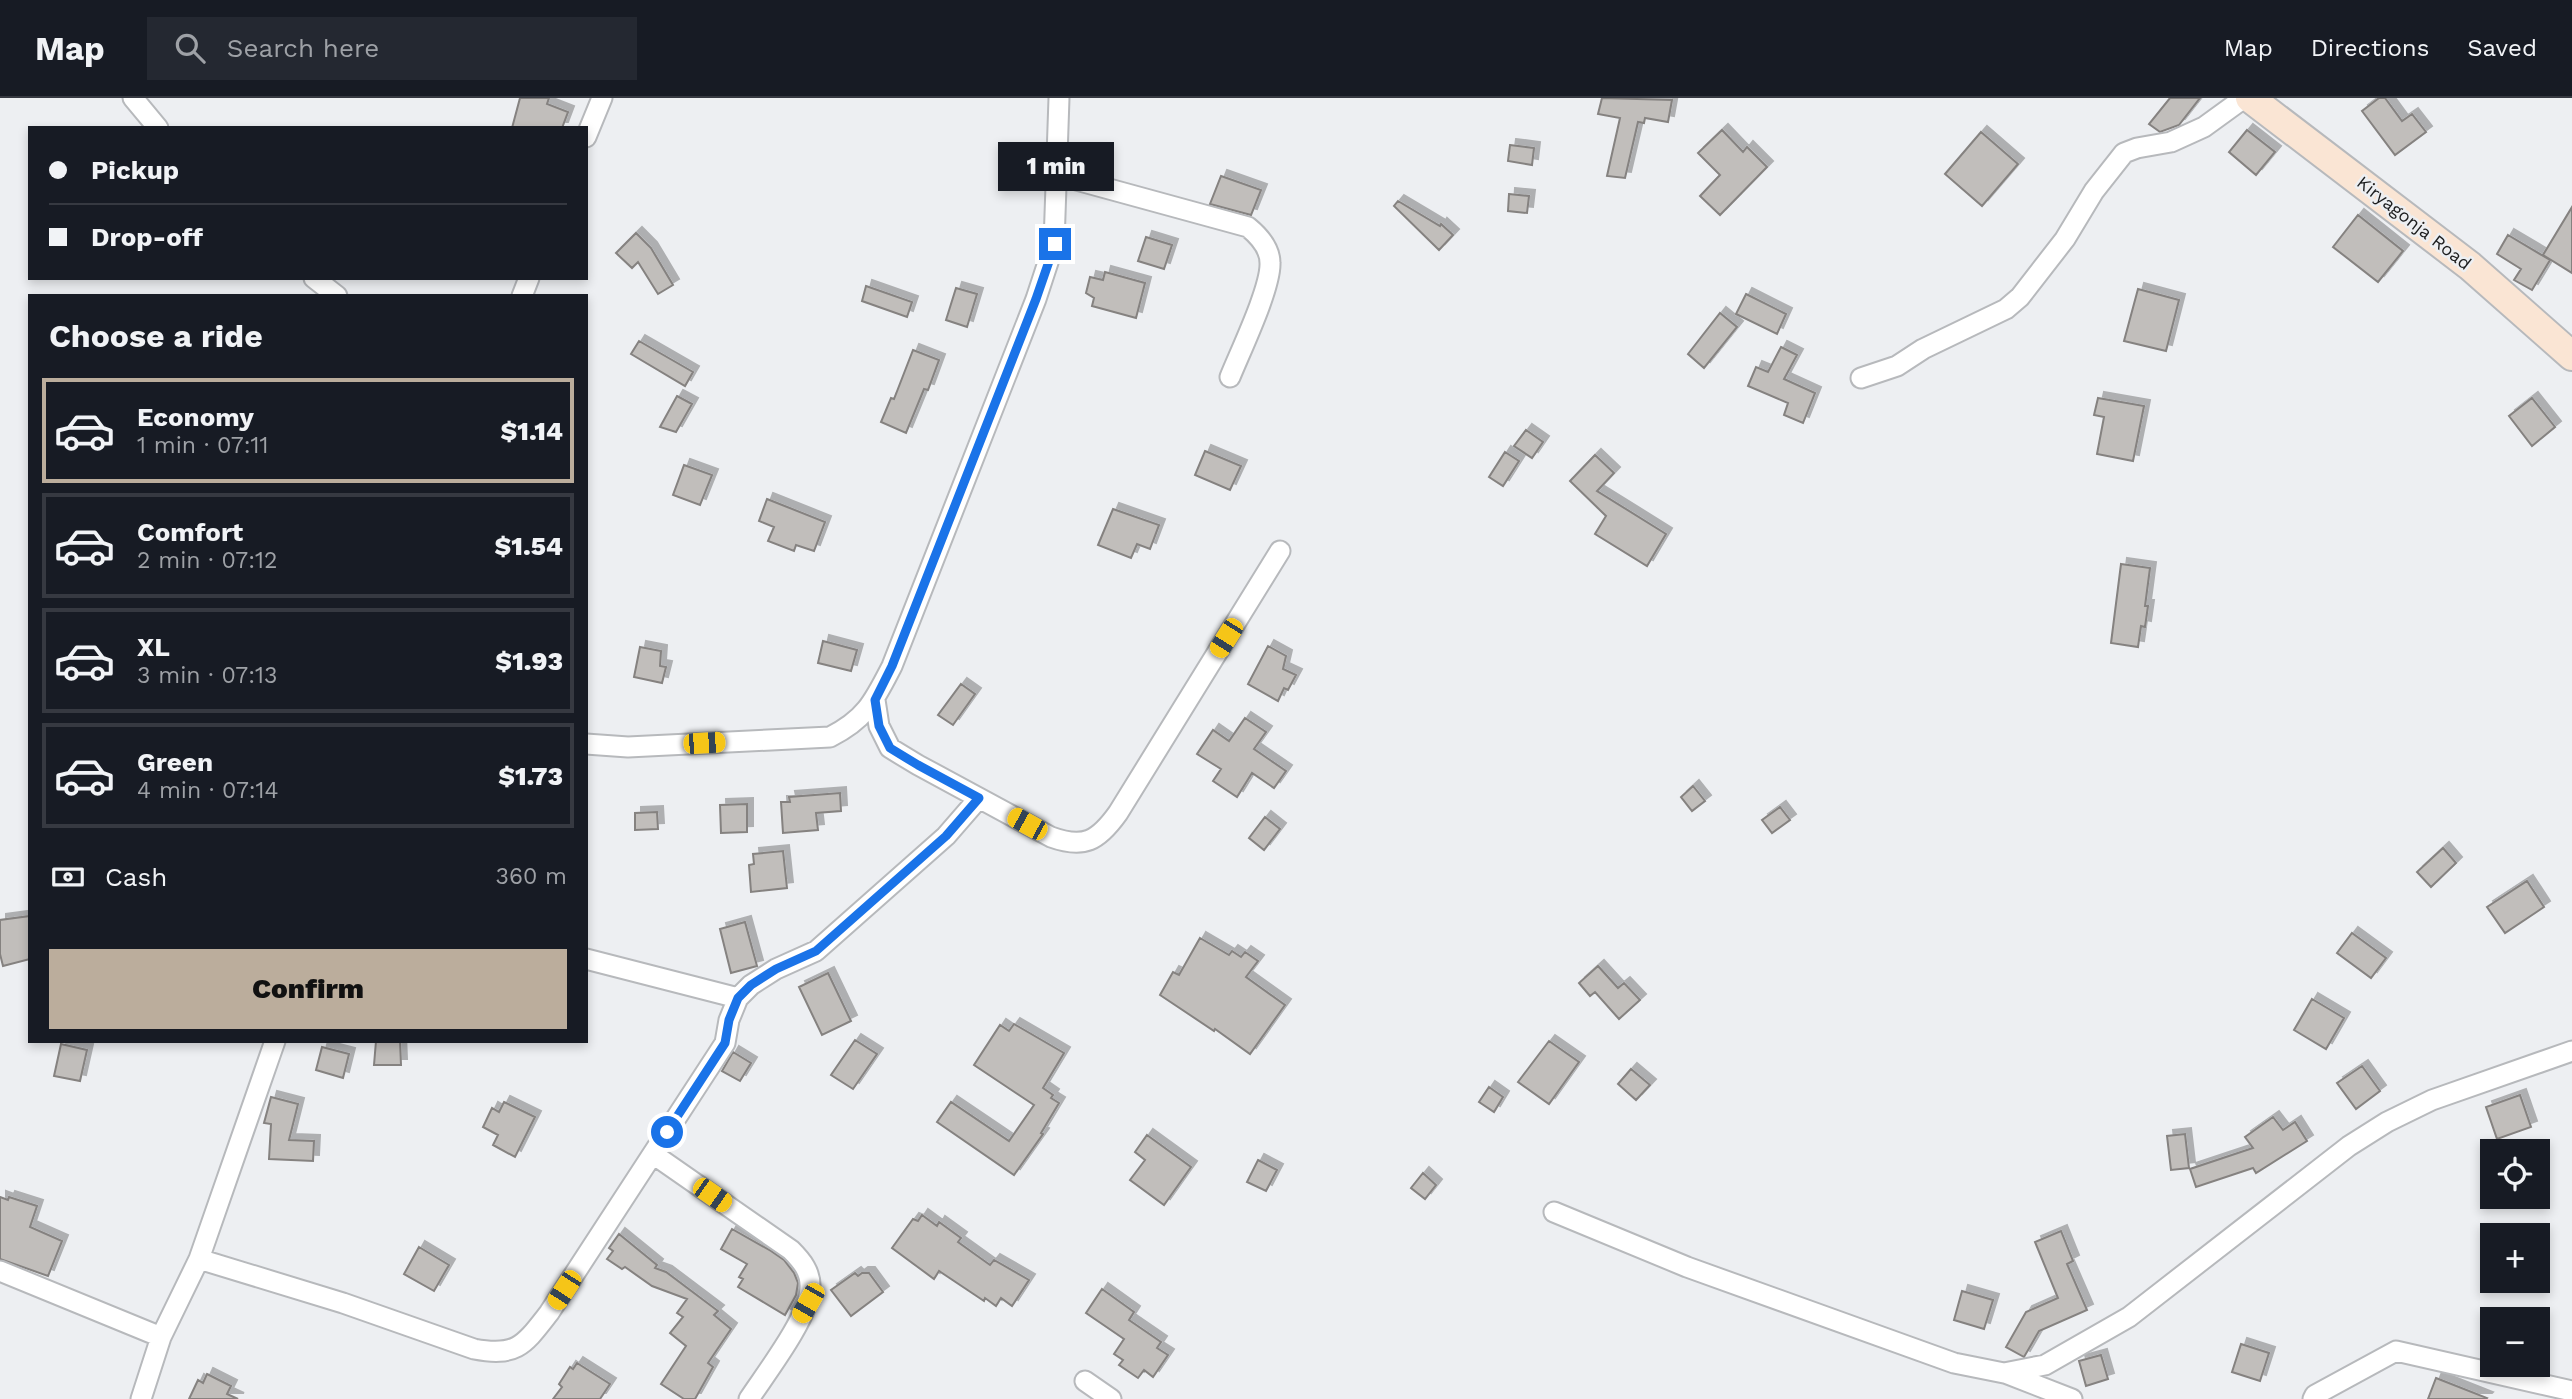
<!DOCTYPE html>
<html lang="en">
<head>
<meta charset="utf-8">
<style>
	body { margin:0; font-family:"Work Sans",sans-serif; background:#242831; color:#f1f3f6; height:100vh; display:flex; flex-direction:column; font-size:26px; white-space:nowrap }
	* { box-sizing:border-box; margin:0 }
	p { font-size:23px; color:#9ea1a6 }
	.icon { flex:none; width:38px; height:38px; fill:none; stroke:currentColor; stroke-width:2; stroke-linecap:round; stroke-linejoin:round }
	.map { position:relative; flex:1; overflow:hidden }
	.details { position:absolute; left:28px; top:196px; width:560px; height:749px; display:flex; flex-direction:column; background:#171b24; border-radius:0px; box-shadow:0 4px 10px #0003 }
	.details>* { flex:none }
	.banner { position:absolute; left:28px; top:28px; width:560px; height:154px; border-radius:0px; box-shadow:0 4px 10px #0003; display:grid; align-content:center; height:154px; padding:0 21px; background:#171b24 }
	.controls { position:absolute; left:2480px; top:1041px; display:grid; gap:14px }
	.controls a { display:grid; place-items:center; width:70px; height:70px; border-radius:0px; background:#171b24; box-shadow:0 4px 10px #0003; font-size:35px }
	.end { position:absolute; width:32px; height:32px; margin:-16px; border:9px solid #1a73e8; background:#fff; box-shadow:0 0 0 4px #fff }
	.from { border-radius:50% }
	.bubble { position:absolute; height:49px; border-radius:0px; background:#171b24; box-shadow:0 4px 10px #0003; font-size:23px; font-weight:800; line-height:49px; text-align:center }
	.car { position:absolute; width:21px; height:42px; margin:-21px -10px; border-radius:9px; box-shadow:0 0 5px 2px #0007; background:linear-gradient(#f5c518 24%,#345 0 40%,#f5c518 0 76%,#345 0 86%,#f5c518 0) }
	.banner b { display:flex; align-items:center; gap:24px; height:66px; font-size:26px }
	.banner b+b { border-top:2px solid #363941 }
	.banner i { width:18px; height:18px; background:#f1f3f6 }
	ul { padding:0; list-style:none }
	li { display:flex; align-items:center; gap:21px; height:105px; margin:0 14px 10px; padding:0 7px; border:4px solid #363941; border-radius:0px }
	li div { flex:1 }
	li b { display:block; font-size:26px }
	li em { font-style:normal; font-weight:800 }
	li.selected { border-color:#bbad9c }
	li>.icon { width:63px; height:63px; stroke-width:1.5 }
	h2 { padding:0 21px; font-size:32px; line-height:84px }
	.pay { display:flex; align-items:center; gap:18px; height:77px; padding:0 21px; font-size:26px }
	.pay p { margin-inline-start:auto }
	.primary-button { display:flex; gap:14px; margin-top:auto; padding:14px 21px }
	.primary-button a { flex:1; height:80px; border-radius:0px; background:#bbad9c; color:#111; font-size:28px; font-weight:800; line-height:80px; text-align:center }
	header { display:flex; align-items:center; gap:42px; box-sizing:border-box; height:98px; padding:0 35px; background:#171b24; border-bottom:2px solid #363941 }
	header strong { font-size:33px }
	nav { display:flex; gap:38px; margin-inline-start:auto; font-size:24px }
	.search { width:490px; height:63px; background:#242831; display:flex; align-items:center; gap:18px; box-sizing:border-box; padding:0 24px; border-radius:0px; color:#9ea1a6; font-size:26px }
	.map>svg:first-child { display:block }
</style>
</head>
<body>
<header>
<strong>Map</strong>
<div class="search"><svg class="icon" aria-label="search" viewBox="0 0 24 24"><circle cx="10" cy="10" r="6"/><path d="M15 15l6 6"/></svg>Search here</div>
<nav><a>Map</a><a>Directions</a><a>Saved</a></nav>
</header>
<div class="map">
<svg width="2572" height="1301" viewBox="0 0 2572 1301">
	<defs>
		<filter id="shadow"><feDropShadow dx="6" dy="-6" stdDeviation="0" flood-color="#0004"/></filter>
	</defs>
	<rect width="100%" height="100%" fill="#edeff2"/>
	<path fill="#c1bebb" stroke="#858280" stroke-width="2" filter="url(#shadow)" d="M 520,0 L 549,0 L 547,6 L 568,14 L 562,30 L 512,30 Z
		M 1602,0 L 1672,2 L 1668,24 L 1645,20 L 1644,25 L 1638,24 L 1625,80 L 1607,78 L 1620,20 L 1598,16 Z
		M 2170,0 L 2200,0 L 2179,27 L 2160,34 L 2149,26 Z
		M 2379,0 L 2385,0 L 2402,23 L 2412,16 L 2426,34 L 2395,57 L 2362,13 Z
		M 1722,32 L 1743,54 L 1747,49 L 1767,69 L 1720,117 L 1700,98 L 1720,77 L 1698,55 Z
		M 2247,32 L 2275,54 L 2256,77 L 2229,54 Z
		M 1981,34 L 2018,66 L 1982,108 L 1945,76 Z
		M 1510,47 L 1534,50 L 1532,67 L 1508,63 Z
		M 1221,78 L 1261,92 L 1251,117 L 1210,106 Z
		M 1509,96 L 1529,98 L 1527,115 L 1508,113 Z
		M 1398,103 L 1440,128 L 1441,126 L 1453,137 L 1439,152 L 1394,108 Z
		M 2572,109 L 2572,175 L 2543,157 Z
		M 2358,117 L 2403,153 L 2378,184 L 2333,149 Z
		M 636,135 L 651,150 L 673,187 L 658,196 L 638,164 L 632,170 L 616,155 Z
		M 2508,137 L 2550,162 L 2532,192 L 2514,182 L 2521,171 L 2497,156 Z
		M 1146,139 L 1172,147 L 1164,171 L 1138,163 Z
		M 1105,174 L 1145,185 L 1136,220 L 1092,208 L 1094,200 L 1086,195 L 1090,179 L 1103,182 Z
		M 866,188 L 912,204 L 907,219 L 862,203 Z
		M 956,190 L 977,196 L 967,229 L 946,222 Z
		M 2138,191 L 2179,202 L 2166,253 L 2124,243 Z
		M 1746,196 L 1786,216 L 1777,236 L 1736,216 Z
		M 1720,215 L 1737,229 L 1704,270 L 1688,256 Z
		M 639,243 L 693,274 L 685,288 L 631,256 Z
		M 1781,249 L 1797,257 L 1784,281 L 1815,295 L 1803,325 L 1784,317 L 1788,305 L 1748,288 L 1756,269 L 1768,274 Z
		M 913,252 L 939,262 L 928,292 L 924,291 L 906,335 L 881,324 L 891,300 L 894,301 Z
		M 677,298 L 692,306 L 676,334 L 660,329 Z
		M 2098,300 L 2144,308 L 2133,363 L 2097,356 L 2104,319 L 2094,317 Z
		M 2532,300 L 2555,329 L 2532,348 L 2509,318 Z
		M 1526,332 L 1543,344 L 1532,360 L 1514,348 Z
		M 1205,353 L 1241,368 L 1230,392 L 1195,377 Z
		M 1505,354 L 1519,363 L 1503,388 L 1489,379 Z
		M 1595,357 L 1614,375 L 1597,393 L 1666,436 L 1647,468 L 1595,436 L 1606,418 L 1570,383 Z
		M 684,367 L 712,377 L 700,407 L 673,397 Z
		M 767,401 L 825,424 L 814,453 L 796,447 L 794,453 L 768,443 L 774,429 L 759,423 Z
		M 1113,411 L 1159,427 L 1150,451 L 1137,446 L 1131,460 L 1098,447 Z
		M 2121,466 L 2150,470 L 2145,508 L 2148,508 L 2145,529 L 2141,528 L 2138,549 L 2111,545 Z
		M 823,543 L 857,552 L 851,573 L 818,565 Z
		M 1268,548 L 1286,558 L 1283,571 L 1296,577 L 1288,592 L 1284,590 L 1278,603 L 1248,586 Z
		M 640,549 L 661,553 L 660,568 L 666,569 L 662,585 L 634,579 Z
		M 961,586 L 975,596 L 953,627 L 938,617 Z
		M 1245,620 L 1266,634 L 1254,651 L 1286,673 L 1274,690 L 1252,675 L 1237,699 L 1213,683 L 1221,671 L 1197,656 L 1213,632 L 1229,643 Z
		M 1693,688 L 1705,703 L 1692,713 L 1681,699 Z
		M 840,695 L 841,713 L 816,715 L 818,732 L 783,735 L 781,704 L 790,704 L 789,699 Z
		M 747,706 L 747,734 L 721,735 L 720,707 Z
		M 1780,709 L 1790,722 L 1772,735 L 1762,722 Z
		M 657,714 L 658,731 L 635,732 L 635,715 Z
		M 1265,719 L 1280,731 L 1264,752 L 1249,740 Z
		M 2443,750 L 2456,765 L 2431,789 L 2417,774 Z
		M 783,753 L 787,790 L 751,794 L 749,767 L 754,766 L 753,756 Z
		M 2527,783 L 2544,809 L 2505,835 L 2487,809 Z
		M 30,818 L 30,861 L 3,868 L 0,856 L 0,822 Z
		M 745,824 L 757,868 L 731,875 L 720,831 Z
		M 2352,835 L 2386,860 L 2371,880 L 2337,855 Z
		M 1200,840 L 1229,857 L 1232,853 L 1241,859 L 1245,854 L 1258,863 L 1246,879 L 1285,907 L 1250,956 L 1215,931 L 1214,933 L 1160,897 L 1173,874 L 1179,877 Z
		M 1598,868 L 1618,890 L 1624,885 L 1640,902 L 1619,921 L 1595,894 L 1590,898 L 1579,885 Z
		M 828,875 L 851,923 L 822,937 L 799,889 Z
		M 2312,901 L 2344,920 L 2326,951 L 2294,932 Z
		M 1014,926 L 1064,955 L 1043,990 L 1053,997 L 1051,1000 L 1059,1005 L 1041,1035 L 1043,1036 L 1014,1077 L 937,1024 L 951,1004 L 1009,1043 L 1034,1007 L 974,967 L 1000,927 L 1009,933 Z
		M 855,942 L 877,956 L 853,991 L 831,977 Z
		M 376,943 L 400,943 L 401,967 L 374,967 Z
		M 1549,943 L 1579,964 L 1549,1006 L 1518,984 Z
		M 61,946 L 87,952 L 80,983 L 54,978 Z
		M 322,949 L 349,956 L 343,980 L 316,972 Z
		M 733,954 L 751,965 L 740,983 L 722,973 Z
		M 2362,968 L 2380,993 L 2356,1011 L 2337,985 Z
		M 1631,971 L 1650,987 L 1636,1002 L 1618,986 Z
		M 1489,989 L 1503,999 L 1494,1014 L 1479,1004 Z
		M 2520,997 L 2531,1029 L 2497,1041 L 2486,1009 Z
		M 271,999 L 298,1006 L 289,1042 L 314,1043 L 313,1063 L 269,1061 L 271,1026 L 264,1025 Z
		M 504,1004 L 535,1019 L 515,1059 L 493,1047 L 498,1037 L 483,1029 L 492,1010 L 499,1014 Z
		M 2273,1019 L 2283,1032 L 2295,1024 L 2307,1043 L 2256,1075 L 2253,1070 L 2196,1089 L 2190,1071 L 2253,1050 L 2245,1039 Z
		M 2185,1036 L 2189,1070 L 2171,1072 L 2167,1038 Z
		M 1147,1037 L 1191,1069 L 1164,1107 L 1130,1082 L 1145,1062 L 1135,1054 Z
		M 1258,1062 L 1277,1072 L 1266,1093 L 1247,1084 Z
		M 1423,1075 L 1436,1087 L 1425,1101 L 1411,1090 Z
		M 0,1099 L 8,1102 L 9,1099 L 37,1108 L 30,1129 L 62,1143 L 48,1178 L 0,1161 Z
		M 922,1117 L 937,1128 L 939,1124 L 961,1140 L 958,1144 L 990,1167 L 994,1162 L 1029,1182 L 1012,1208 L 1001,1200 L 996,1208 L 985,1200 L 984,1203 L 939,1173 L 934,1181 L 892,1150 L 913,1121 L 918,1123 Z
		M 732,1131 L 771,1153 L 784,1162 L 794,1175 L 798,1185 L 796,1197 L 785,1217 L 738,1189 L 743,1181 L 739,1179 L 747,1166 L 721,1151 Z
		M 2061,1133 L 2073,1163 L 2067,1166 L 2087,1212 L 2039,1233 L 2024,1259 L 2006,1249 L 2026,1214 L 2058,1200 L 2035,1144 Z
		M 619,1136 L 657,1167 L 655,1170 L 666,1174 L 718,1213 L 714,1217 L 731,1231 L 708,1265 L 713,1269 L 695,1301 L 684,1301 L 661,1286 L 686,1248 L 670,1235 L 683,1219 L 677,1215 L 687,1201 L 652,1188 L 625,1169 L 622,1171 L 607,1161 L 613,1153 L 609,1150 Z
		M 419,1149 L 449,1167 L 434,1193 L 404,1176 Z
		M 855,1175 L 858,1178 L 862,1175 L 869,1175 L 883,1194 L 851,1218 L 831,1192 Z
		M 1102,1191 L 1134,1214 L 1129,1222 L 1161,1244 L 1157,1250 L 1168,1257 L 1153,1279 L 1144,1272 L 1138,1280 L 1119,1267 L 1123,1262 L 1114,1256 L 1124,1241 L 1086,1215 Z
		M 1962,1193 L 1993,1202 L 1984,1231 L 1954,1222 Z
		M 2241,1246 L 2269,1255 L 2260,1283 L 2232,1274 Z
		M 2101,1257 L 2108,1281 L 2086,1288 L 2079,1263 Z
		M 577,1265 L 610,1286 L 600,1301 L 553,1301 L 562,1289 L 559,1286 L 570,1269 L 573,1271 Z
		M 207,1276 L 231,1288 L 227,1296 L 238,1301 L 189,1301 L 198,1282 L 203,1285 Z
		M 2436,1280 L 2487,1300 L 2486,1301 L 2428,1301 Z"/>
	<g fill="none" stroke-linecap="round" stroke-linejoin="round">
		<defs>
			<path id="street" d="M 133,0 L 158,30
				M 586,39 L 602,0
				M 1058,77 L 1248,129 C 1259,138 1270,150 1270,165 C 1271,190 1240,254 1230,279
				M 314,180 L 337,198
				M 522,198 L 529,180
				M 1861,280 L 1897,268 L 1923,251 L 2006,211 L 2020,199 L 2065,141 L 2094,93 L 2124,55 L 2137,50 L 2171,44 L 2204,29 L 2244,0
				M 875,602 L 879,628 L 890,650 L 918,667 L 1051,739 C 1084,751 1098,743 1118,715 L 1280,453
				M 586,646 L 628,649 L 830,639 C 866,621 874,603 892,568 L 1036,201 L 1054,146 L 1059,0
				M 586,861 L 738,900
				M 653,1056 L 791,1152 C 802,1163 811,1174 810,1190 C 809,1220 766,1275 749,1301
				M 1554,1114 L 1687,1169 L 1954,1265 L 2004,1275 L 2045,1267 L 2129,1219 L 2349,1048 L 2387,1024 L 2432,1002 L 2572,953
				M 199,1161 L 343,1205 L 474,1251 C 517,1259 524,1247 549,1215 L 725,945 L 729,922 L 738,900 L 751,887 L 776,871 L 816,853 L 946,738 L 979,700
				M 0,1173 L 161,1239
				M 2005,1275 L 2072,1301
				M 1085,1283 L 1111,1301
				M 141,1301 L 161,1239 L 199,1161 L 275,943
				M 2313,1301 L 2315,1297 L 2396,1253 L 2572,1293"/>
			<path id="secondary" d="M 2250,0 L 2470,168 L 2572,258"/>
		</defs>
		<use href="#street" stroke="#b7b9bc" stroke-width="23"/>
		<use href="#secondary" stroke="#b7b9bc" stroke-width="32"/>
		<use href="#street" stroke="#fff" stroke-width="19"/>
		<use href="#secondary" stroke="#fae5d4" stroke-width="28"/>
	</g>
	<g fill="none" stroke-linecap="round" stroke-linejoin="round">
		<path stroke="#1a73e8" stroke-width="9" d="M 667,1034 L 725,945 L 729,922 L 738,900 L 751,887 L 776,871 L 816,853 L 946,738 L 979,700 L 918,667 L 890,650 L 879,628 L 875,602 L 892,568 L 1036,201 L 1055,146"/>
	</g>
	<g text-anchor="middle" stroke-width="5" stroke-linejoin="round" paint-order="stroke">
		<g font-size="18" fill="#1b1c1d" stroke="#edeff2">
			<text transform="translate(2414 125) rotate(38)" y="6">Kiryagonja Road</text>
		</g>
	</g>
</svg>
<div class="controls">
<a><svg class="icon" aria-label="locate" viewBox="0 0 24 24"><circle cx="12" cy="12" r="6"/><path d="M12 2v4M12 18v4M2 12h4M18 12h4"/></svg></a>
<a>+</a>
<a>−</a>
</div>
<i class="end from" style="left:667px;top:1034px"></i>
<i class="end" style="left:1055px;top:146px"></i>
<div class="bubble" style="left:998px;top:44px;width:116px">1 min</div>
<i class="car" style="left:1226px;top:540px;rotate:212deg"></i>
<i class="car" style="left:704px;top:645px;rotate:87deg"></i>
<i class="car" style="left:1027px;top:726px;rotate:299deg"></i>
<i class="car" style="left:712px;top:1097px;rotate:125deg"></i>
<i class="car" style="left:564px;top:1192px;rotate:213deg"></i>
<i class="car" style="left:808px;top:1205px;rotate:210deg"></i>
<div class="banner">
<b><i class="from"></i>Pickup</b>
<b><i></i>Drop-off</b>
</div>
<section class="details">
<h2>Choose a ride</h2>
<ul>
<li class="selected"><svg class="icon" aria-label="car" viewBox="0 0 24 24"><path d="M5 17H2v-5l4-1 3-4h7l3 4 3 1v5h-3M9 17h6M6 11h13"/><circle cx="7" cy="17" r="2"/><circle cx="17" cy="17" r="2"/></svg><div><b>Economy</b><p>1 min · 07:11</p></div><em>$1.14</em></li>
<li><svg class="icon" aria-label="car" viewBox="0 0 24 24"><path d="M5 17H2v-5l4-1 3-4h7l3 4 3 1v5h-3M9 17h6M6 11h13"/><circle cx="7" cy="17" r="2"/><circle cx="17" cy="17" r="2"/></svg><div><b>Comfort</b><p>2 min · 07:12</p></div><em>$1.54</em></li>
<li><svg class="icon" aria-label="car" viewBox="0 0 24 24"><path d="M5 17H2v-5l4-1 3-4h7l3 4 3 1v5h-3M9 17h6M6 11h13"/><circle cx="7" cy="17" r="2"/><circle cx="17" cy="17" r="2"/></svg><div><b>XL</b><p>3 min · 07:13</p></div><em>$1.93</em></li>
<li><svg class="icon" aria-label="car" viewBox="0 0 24 24"><path d="M5 17H2v-5l4-1 3-4h7l3 4 3 1v5h-3M9 17h6M6 11h13"/><circle cx="7" cy="17" r="2"/><circle cx="17" cy="17" r="2"/></svg><div><b>Green</b><p>4 min · 07:14</p></div><em>$1.73</em></li>
</ul>
<div class="pay"><svg class="icon" aria-label="cash" viewBox="0 0 24 24"><path d="M3 7h18v10H3z"/><circle cx="12" cy="12" r="2"/></svg>Cash<p>360 m</p></div>
<div class="primary-button"><a>Confirm</a></div>
</section>
</div>
</body>
</html>
